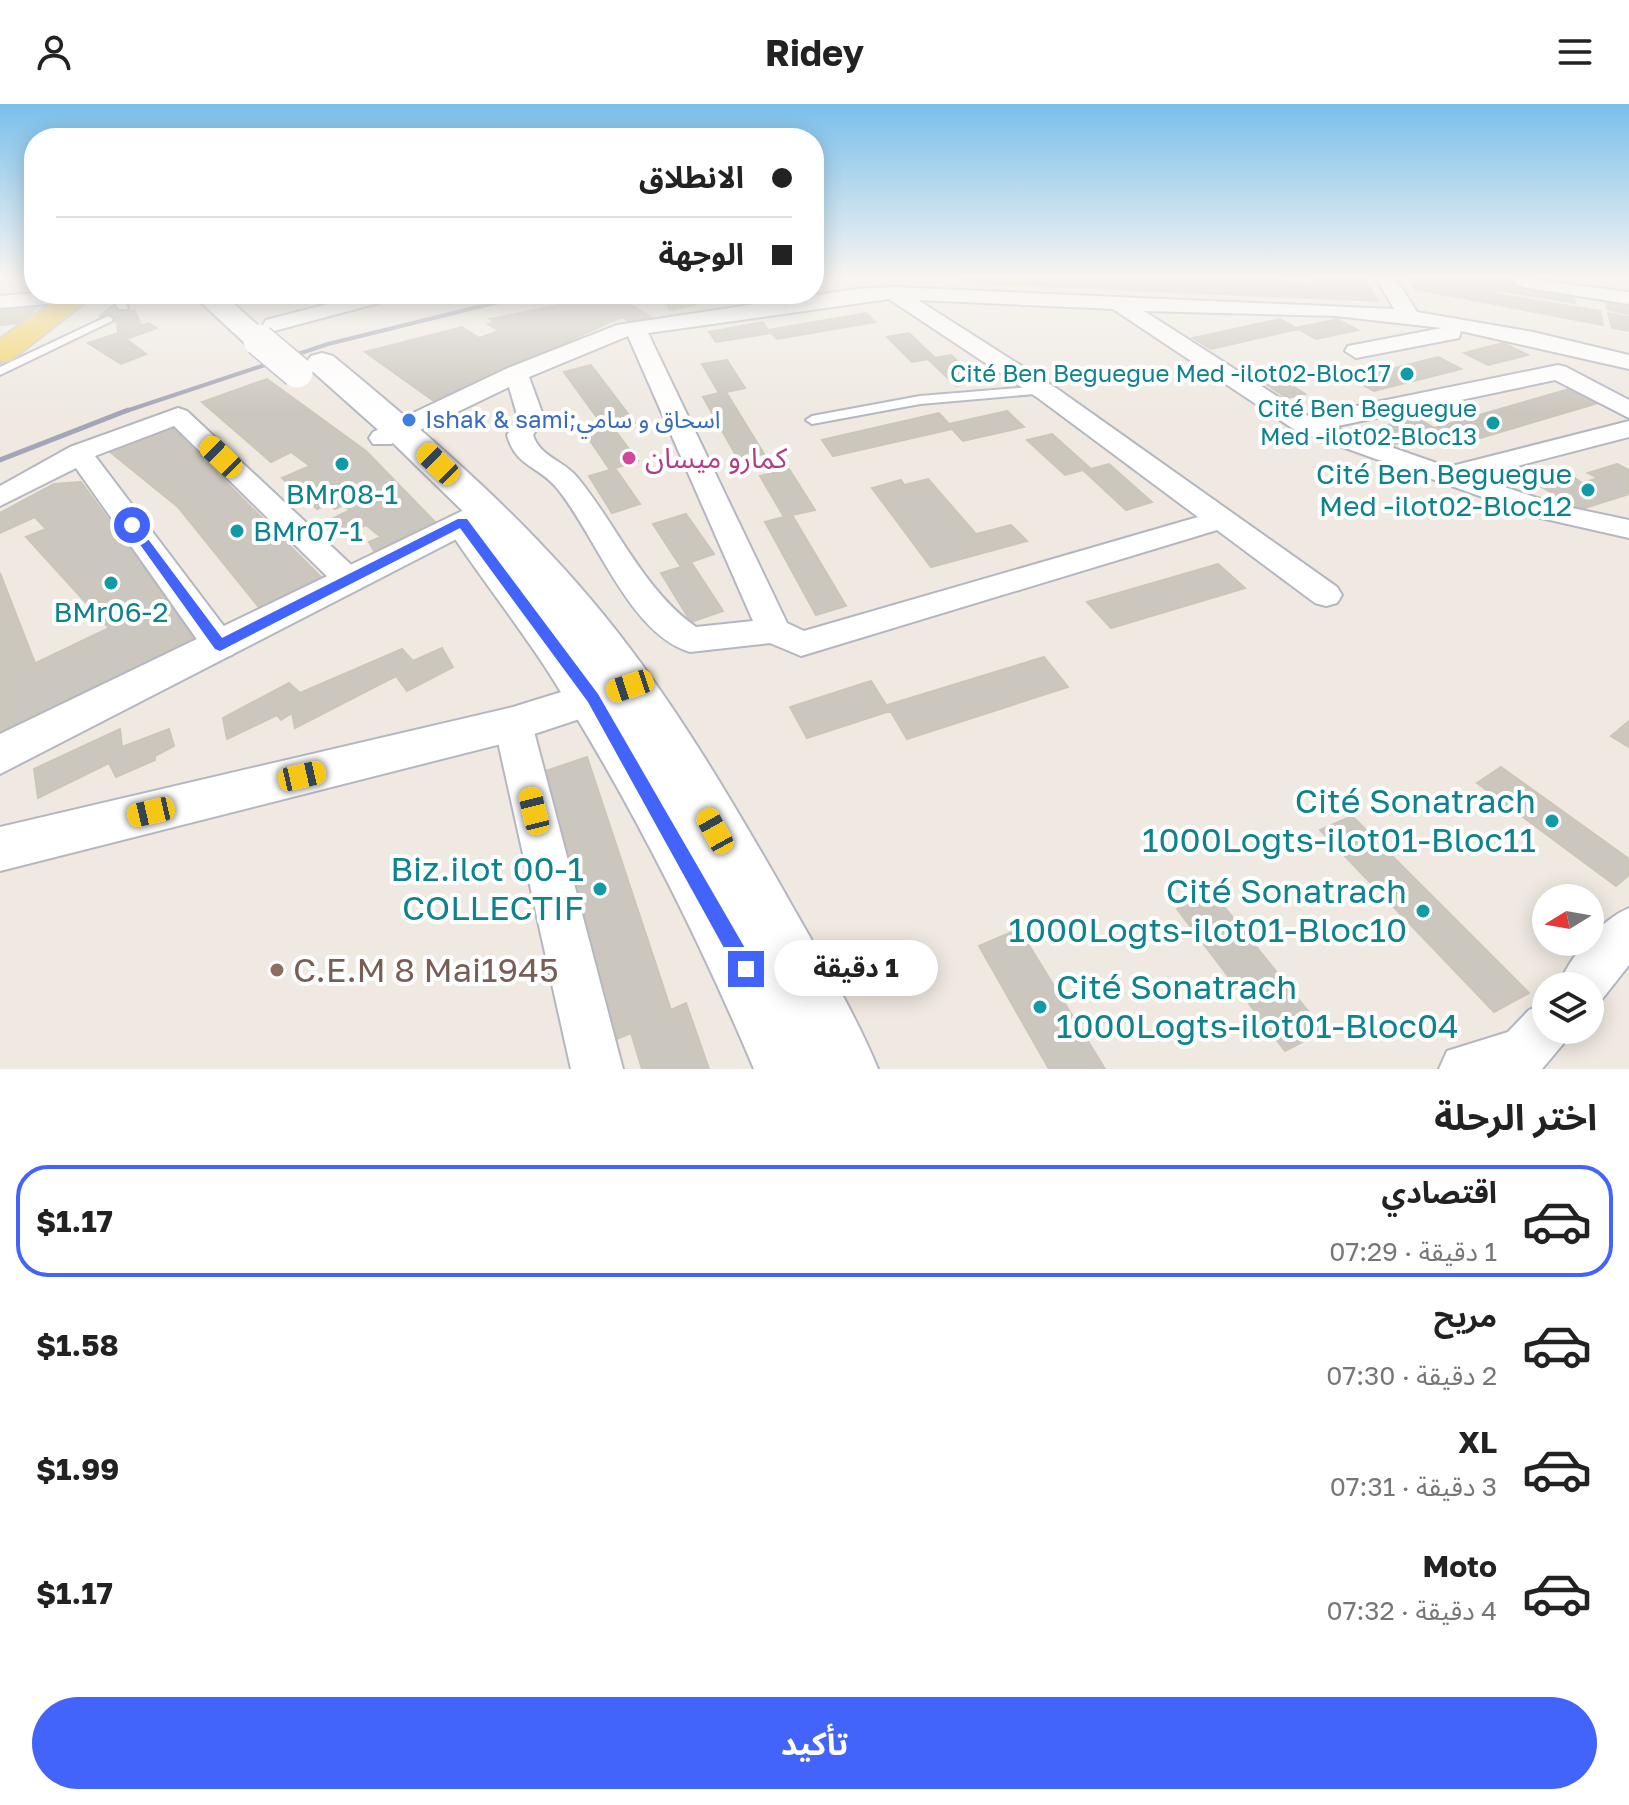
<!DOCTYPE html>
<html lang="ar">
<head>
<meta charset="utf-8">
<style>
	body { margin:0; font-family:"Golos Text","Noto Sans Arabic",sans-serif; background:#f2f2f2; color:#222; direction:rtl; height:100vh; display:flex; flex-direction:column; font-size:30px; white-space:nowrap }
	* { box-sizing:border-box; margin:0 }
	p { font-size:26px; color:#767676 }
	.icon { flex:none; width:44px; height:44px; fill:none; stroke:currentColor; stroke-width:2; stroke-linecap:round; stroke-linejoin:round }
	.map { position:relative; height:965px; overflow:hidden; direction:ltr }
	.drawer { display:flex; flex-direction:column; background:#fff; flex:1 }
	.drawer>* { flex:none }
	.banner { position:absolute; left:24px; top:24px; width:800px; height:176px; border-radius:32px; box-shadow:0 4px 20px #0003; direction:rtl; display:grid; align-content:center; height:176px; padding:0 32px; background:#fff }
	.needle { width:52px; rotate:259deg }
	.tools { position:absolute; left:1532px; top:780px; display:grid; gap:16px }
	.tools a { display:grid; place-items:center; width:72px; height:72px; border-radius:50%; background:#fff; box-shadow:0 4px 20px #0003; font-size:40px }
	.end { position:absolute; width:36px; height:36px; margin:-18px; border:10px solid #4264fb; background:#fff; box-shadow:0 0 0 4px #fff }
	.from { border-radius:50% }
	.bubble { position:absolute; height:56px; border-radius:28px; background:#fff; box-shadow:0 4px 20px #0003; font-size:26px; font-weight:700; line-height:56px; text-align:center; direction:rtl }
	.car { position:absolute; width:24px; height:48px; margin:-24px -12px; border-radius:10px; box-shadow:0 0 6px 2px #0007; background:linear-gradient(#f5c518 24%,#345 0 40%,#f5c518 0 76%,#345 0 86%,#f5c518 0) }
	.banner b { display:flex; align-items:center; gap:28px; height:76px; font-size:30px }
	.banner b+b { border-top:2px solid #e0e0e0 }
	.banner i { width:20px; height:20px; background:#222 }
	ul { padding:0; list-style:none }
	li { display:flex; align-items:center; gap:24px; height:112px; margin:0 16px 12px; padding:0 16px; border:4px solid transparent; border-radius:32px }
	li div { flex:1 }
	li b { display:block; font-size:30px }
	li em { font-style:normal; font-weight:700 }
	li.selected { border-color:#4264fb }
	li>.icon { width:72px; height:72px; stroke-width:1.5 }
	h2 { padding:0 32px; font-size:36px; line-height:96px }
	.action { display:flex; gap:16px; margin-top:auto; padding:16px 32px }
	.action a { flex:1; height:92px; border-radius:48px; background:#4264fb; color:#fff; font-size:32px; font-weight:700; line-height:92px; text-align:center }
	header { display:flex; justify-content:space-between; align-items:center; height:104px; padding:0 32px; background:#fff; font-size:36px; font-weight:700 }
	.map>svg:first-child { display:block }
</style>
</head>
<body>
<header><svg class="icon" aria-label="menu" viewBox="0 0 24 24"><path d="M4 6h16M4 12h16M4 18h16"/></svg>Ridey<svg class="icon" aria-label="person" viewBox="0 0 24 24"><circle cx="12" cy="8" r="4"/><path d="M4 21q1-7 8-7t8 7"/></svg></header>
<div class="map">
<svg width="1629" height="965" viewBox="0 0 1629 965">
	<rect width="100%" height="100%" fill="#efe9e1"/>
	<path fill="#cbc7bf" stroke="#cbc5ba" stroke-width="2" d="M 957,173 L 1274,173 L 1280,179 L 1343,181 L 1313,177 L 1310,173 L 1364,175 L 1378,197 L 977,179 Z
		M 1408,173 L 1497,177 L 1500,173 L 1572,186 L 1575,199 L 1492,185 L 1495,190 L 1600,207 L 1603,221 L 1415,185 Z
		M 613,190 L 651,213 L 632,219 L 622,213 L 434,297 L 365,248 L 462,223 L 479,234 L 499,227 L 488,220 L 494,218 L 490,215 Z
		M 664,190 L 700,190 L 695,201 L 669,206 Z
		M 1605,193 L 1629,198 L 1629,210 L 1608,206 Z
		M 41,198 L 22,219 L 0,221 L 0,202 Z
		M 115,200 L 135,207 L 141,221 L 118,229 L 117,218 L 100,212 Z
		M 866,209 L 875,218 L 777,235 L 771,229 L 716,238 L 709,228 L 763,218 L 768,226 Z
		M 1608,209 L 1629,213 L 1629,227 L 1612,224 Z
		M 1280,215 L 1298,225 L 1211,245 L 1193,234 Z
		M 1337,215 L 1358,226 L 1316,235 L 1296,224 Z
		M 148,219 L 157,224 L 126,235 L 146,250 L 121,260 L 88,239 Z
		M 909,229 L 935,254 L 951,251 L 980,277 L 956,282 L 928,255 L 912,258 L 887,233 Z
		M 1503,239 L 1528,251 L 1488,261 L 1464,249 Z
		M 1438,253 L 1461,265 L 1374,287 L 1352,275 Z
		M 727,256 L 745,284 L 726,288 L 764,350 L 738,355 L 703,293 L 719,289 L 702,260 Z
		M 591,261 L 635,319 L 614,325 L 638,357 L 615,364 L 640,400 L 612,409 L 589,372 L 610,366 L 587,332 L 606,326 L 564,268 Z
		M 1263,263 L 1305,290 L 1287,294 L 1246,267 Z
		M 267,275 L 366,347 L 437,420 L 374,447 L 369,438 L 381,433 L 366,421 L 347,430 L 332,415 L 350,406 L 343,401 L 335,405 L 329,400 L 317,405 L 282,374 L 310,362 L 291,348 L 271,358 L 202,298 Z
		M 1569,285 L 1598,299 L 1460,340 L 1438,328 L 1393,341 L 1369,326 L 1416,313 L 1434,324 Z
		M 1007,307 L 1024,323 L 963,337 L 952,325 L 833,352 L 822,336 L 939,309 L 949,320 Z
		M 171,323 L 322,474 L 262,507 L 178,403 L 109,347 Z
		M 1052,330 L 1091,365 L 1109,360 L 1152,398 L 1126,406 L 1083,366 L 1065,371 L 1027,336 Z
		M 1617,360 L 1629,366 L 1629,390 L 1572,408 L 1547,393 L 1554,390 L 1540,382 L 1572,372 L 1582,379 L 1598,374 L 1588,369 Z
		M 789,365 L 815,406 L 792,411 L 846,502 L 816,511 L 765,418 L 784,413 L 760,372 Z
		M 928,375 L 976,430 L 1011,421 L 1027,437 L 931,463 L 872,384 L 901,376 L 904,381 Z
		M 81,378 L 196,535 L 0,630 L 0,576 L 109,524 L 26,433 L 46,425 L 35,413 L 0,429 L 0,409 L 54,380 Z
		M 686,410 L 714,450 L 691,458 L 723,507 L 691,518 L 661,469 L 681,463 L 653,420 Z
		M 1218,460 L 1245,484 L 1111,524 L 1087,498 Z
		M 0,469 L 35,559 L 0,576 Z
		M 442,544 L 453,563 L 407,587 L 396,572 L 295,624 L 292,609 L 281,616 L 277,611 L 227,635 L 223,614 L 289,579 L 300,589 L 402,545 L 413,557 Z
		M 1044,553 L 1068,583 L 907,635 L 887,601 Z
		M 871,577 L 890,607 L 807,634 L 790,603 Z
		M 1629,617 L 1629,643 L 1611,632 Z
		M 120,625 L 122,643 L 169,625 L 174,642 L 155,652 L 155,656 L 116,673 L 109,659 L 38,694 L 34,665 Z
		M 587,653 L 671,906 L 686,899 L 709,965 L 642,965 L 631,929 L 610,938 L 537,670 Z
		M 1501,663 L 1629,755 L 1629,771 L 1616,782 L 1477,679 Z
		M 1352,712 L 1529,889 L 1494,908 L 1320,726 Z
		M 1213,789 L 1324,927 L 1285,947 L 1177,805 Z
		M 1019,825 L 1105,965 L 1049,965 L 979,842 Z"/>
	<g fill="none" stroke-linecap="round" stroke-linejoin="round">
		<defs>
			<path id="service" d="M 108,190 L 118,190 L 128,203 L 127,205 L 119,205 Z
				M 108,212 L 113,215 L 112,217 L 0,271 L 0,263 Z
				M 1042,282 L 1048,286 L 1046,289 L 920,300 L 812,320 L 806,316 L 812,312 L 920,292 Z"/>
			<path id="minor" d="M 1395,173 L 1417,208 L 1533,228 L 1629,251 L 1629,265 L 1461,227 L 1459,234 L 1356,254 L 1345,247 L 1348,242 L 1442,224 L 1336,212 L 1144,207 L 1308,312 L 1558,261 L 1566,263 L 1629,296 L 1629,314 L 1555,276 L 1333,323 L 1448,363 L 1629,317 L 1629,333 L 1475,373 L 1558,401 L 1629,416 L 1629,434 L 1541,414 L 1295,326 L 1113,205 L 918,196 L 1056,284 L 1337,483 L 1342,491 L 1337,499 L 1326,502 L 1315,499 L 1217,426 L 801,552 L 770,539 L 690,548 C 629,530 595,429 556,383 C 537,361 516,363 507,331 L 518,314 L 509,283 L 391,340 L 373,340 L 369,334 L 373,328 L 508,264 L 617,221 L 856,185 L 893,183 L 1394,205 L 1376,174 ZM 889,195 L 1038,294 L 1198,413 L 804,527 L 787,519 L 648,229 ZM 628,232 L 753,517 L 696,523 C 643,486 617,421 577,373 C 563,356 540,353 533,331 L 544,314 L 529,273 Z
				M 1515,173 L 1629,188 L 1629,200 L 1522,183 L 1512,177 Z
				M 34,189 L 34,190 L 91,191 L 81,197 L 0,204 L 0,192 Z
				M 366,190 L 400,190 L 397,194 L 274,227 L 263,221 L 266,216 Z
				M 178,304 L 187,307 L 361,470 L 366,477 L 361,484 L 350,488 L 339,484 L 174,322 L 95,352 L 232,533 L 237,542 L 232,551 L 220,554 L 208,551 L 76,364 L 0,402 L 0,382 L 70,343 Z
				M 513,605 L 526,610 L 532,620 L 623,965 L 571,965 L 494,620 L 500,610 Z
				M 1629,804 L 1629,861 L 1599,899 L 1590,903 L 1590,882 L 1558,882 C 1570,853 1600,816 1629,804 Z
				M 1546,898 L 1546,926 L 1569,926 L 1563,940 L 1542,965 L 1439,965 L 1447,947 L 1508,928 L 1529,906 Z"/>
			<path id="tertiary" d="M 462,407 L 474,410 L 479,418 L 474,426 L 0,670 L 0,630 Z
				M 616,571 L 631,576 L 637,587 L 631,598 L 513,637 L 0,767 L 0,723 L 513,603 Z"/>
			<path id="secondary" d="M 192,190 L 223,190 L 274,236 L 270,242 L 248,242 Z
				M 322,249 L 333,252 C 434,335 534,422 615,525 C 678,605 731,695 782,784 C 815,843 852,902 878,965 L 754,965 C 696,828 629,695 549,569 C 518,521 483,477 451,429 L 457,420 L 472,416 L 394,340 L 311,266 L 306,259 L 311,252 Z"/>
			<path id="primary" d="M 64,190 L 96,190 L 11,256 L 0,258 L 0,235 Z"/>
		</defs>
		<use href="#service" stroke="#b4b7c1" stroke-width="4"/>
		<use href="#minor" stroke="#b4b7c1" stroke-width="4"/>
		<use href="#tertiary" stroke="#b4b7c1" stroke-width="4"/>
		<use href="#secondary" stroke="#b4b7c1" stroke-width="4"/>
		<use href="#primary" stroke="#c9c9c9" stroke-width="4"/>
		<use href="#service" fill="#fff" fill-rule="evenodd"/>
		<use href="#minor" fill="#fff" fill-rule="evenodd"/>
		<use href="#tertiary" fill="#fff" fill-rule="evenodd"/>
		<use href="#secondary" fill="#fff" fill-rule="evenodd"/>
		<use href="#primary" fill="#f2d163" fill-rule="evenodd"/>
		<path stroke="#a3a6b8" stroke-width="4" d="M 123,308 L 328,240 L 531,190"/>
		<path stroke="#a3a6b8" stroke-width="5" d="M 0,356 L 128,306"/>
		<defs>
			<path id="secondary-bridge" d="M 259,236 L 297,268"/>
		</defs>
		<use href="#secondary-bridge" stroke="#b4b7c1" stroke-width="34" stroke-linecap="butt"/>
		<use href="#secondary-bridge" stroke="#fff" stroke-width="31"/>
	</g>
	<linearGradient id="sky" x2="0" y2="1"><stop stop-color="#7abfeb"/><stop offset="0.56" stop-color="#f8f5f2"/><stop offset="1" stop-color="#f8f5f2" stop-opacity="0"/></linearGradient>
	<rect width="1629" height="308" fill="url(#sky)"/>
	<path fill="#4264fb" d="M 458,415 L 467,415 L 598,590 L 753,858 L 756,865 L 753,871 L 739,871 L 588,598 L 460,424 L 220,547 L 215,545 L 126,421 L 136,419 L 222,534 Z"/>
	<g fill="#0f9aa8" stroke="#fff" stroke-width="3">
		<circle cx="1407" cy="270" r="8"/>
		<circle cx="1493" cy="319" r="8"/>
		<circle cx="342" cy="360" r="8"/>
		<circle cx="1588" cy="386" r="8"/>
		<circle cx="237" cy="427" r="8"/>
		<circle cx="111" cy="479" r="8"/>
		<circle cx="1552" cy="717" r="8"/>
		<circle cx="600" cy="785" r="8"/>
		<circle cx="1423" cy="807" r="8"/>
		<circle cx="1040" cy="903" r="8"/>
	</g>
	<circle fill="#3f7fe0" stroke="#fff" stroke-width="3" cx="409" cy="316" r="8"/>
	<circle fill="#d1479c" stroke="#fff" stroke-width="3" cx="629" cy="354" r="8"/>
	<circle fill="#8d6e63" stroke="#fff" stroke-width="3" cx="277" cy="866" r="8"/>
	<g text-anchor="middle" stroke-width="8" stroke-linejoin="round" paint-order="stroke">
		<g font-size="24" fill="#0d838f" stroke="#fff" text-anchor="end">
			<text x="1391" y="278">Cité Ben Beguegue Med -ilot02-Bloc17</text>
			<text x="1477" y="313">Cité Ben Beguegue<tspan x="1477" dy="28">Med -ilot02-Bloc13</tspan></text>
		</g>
		<g font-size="24" fill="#366cbe" stroke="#fff" text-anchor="start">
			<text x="425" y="324">Ishak &amp; sami;اسحاق و سامي</text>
		</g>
		<g font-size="28" fill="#b23c85" stroke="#fff" text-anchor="start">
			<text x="645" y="364">كمارو ميسان</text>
		</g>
		<g font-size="28" fill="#0d838f" stroke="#fff">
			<text x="1572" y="380" text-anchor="end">Cité Ben Beguegue<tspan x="1572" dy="32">Med -ilot02-Bloc12</tspan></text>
			<text x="342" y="400">BMr08-1</text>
			<text x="253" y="437" text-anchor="start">BMr07-1</text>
			<text x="111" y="518">BMr06-2</text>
		</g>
		<g font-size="34" fill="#0d838f" stroke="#fff" text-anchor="end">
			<text x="1536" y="709">Cité Sonatrach<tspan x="1536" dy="39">1000Logts-ilot01-Bloc11</tspan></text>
			<text x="584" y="777">Biz.ilot 00-1<tspan x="584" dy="39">COLLECTIF</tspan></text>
			<text x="1407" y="799">Cité Sonatrach<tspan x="1407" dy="39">1000Logts-ilot01-Bloc10</tspan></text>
			<text x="1056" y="895" text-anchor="start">Cité Sonatrach<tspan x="1056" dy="39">1000Logts-ilot01-Bloc04</tspan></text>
		</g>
		<g font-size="34" fill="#785e54" stroke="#fff" text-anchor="start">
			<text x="293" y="878">C.E.M 8 Mai1945</text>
		</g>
	</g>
</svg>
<div class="tools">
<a><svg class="needle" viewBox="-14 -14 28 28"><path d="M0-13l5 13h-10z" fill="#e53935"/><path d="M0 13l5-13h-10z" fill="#767676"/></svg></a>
<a><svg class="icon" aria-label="layers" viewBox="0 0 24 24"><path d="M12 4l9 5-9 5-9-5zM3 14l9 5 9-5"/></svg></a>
</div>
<i class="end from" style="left:132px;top:421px"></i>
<i class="end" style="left:746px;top:865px"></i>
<div class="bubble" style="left:774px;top:836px;width:164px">1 دقيقة</div>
<i class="car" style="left:221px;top:353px;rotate:314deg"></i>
<i class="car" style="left:438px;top:360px;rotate:314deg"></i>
<i class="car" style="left:630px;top:582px;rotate:252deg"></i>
<i class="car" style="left:302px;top:672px;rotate:77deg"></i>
<i class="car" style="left:534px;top:707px;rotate:346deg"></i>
<i class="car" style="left:151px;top:708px;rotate:257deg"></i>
<i class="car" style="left:715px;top:727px;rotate:331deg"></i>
<div class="banner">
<b><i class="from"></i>الانطلاق</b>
<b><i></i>الوجهة</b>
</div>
</div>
<section class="drawer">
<h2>اختر الرحلة</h2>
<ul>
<li class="selected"><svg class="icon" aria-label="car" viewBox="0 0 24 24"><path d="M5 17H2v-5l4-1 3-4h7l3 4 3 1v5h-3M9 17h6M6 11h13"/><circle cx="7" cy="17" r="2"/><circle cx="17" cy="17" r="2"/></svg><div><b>اقتصادي</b><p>1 دقيقة · 07:29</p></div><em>$1.17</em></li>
<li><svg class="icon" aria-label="car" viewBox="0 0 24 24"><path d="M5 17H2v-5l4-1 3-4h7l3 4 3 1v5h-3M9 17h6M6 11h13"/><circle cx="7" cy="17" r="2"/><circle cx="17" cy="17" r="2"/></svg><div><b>مريح</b><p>2 دقيقة · 07:30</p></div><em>$1.58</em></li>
<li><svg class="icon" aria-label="car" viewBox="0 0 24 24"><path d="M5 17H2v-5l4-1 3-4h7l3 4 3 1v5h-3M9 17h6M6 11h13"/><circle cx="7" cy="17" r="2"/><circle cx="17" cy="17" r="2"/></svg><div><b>XL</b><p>3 دقيقة · 07:31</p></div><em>$1.99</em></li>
<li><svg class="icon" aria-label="car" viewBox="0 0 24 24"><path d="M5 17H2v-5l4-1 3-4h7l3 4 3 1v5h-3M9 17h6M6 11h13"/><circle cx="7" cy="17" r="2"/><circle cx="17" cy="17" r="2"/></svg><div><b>Moto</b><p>4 دقيقة · 07:32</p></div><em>$1.17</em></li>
</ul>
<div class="action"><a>تأكيد</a></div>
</section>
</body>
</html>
